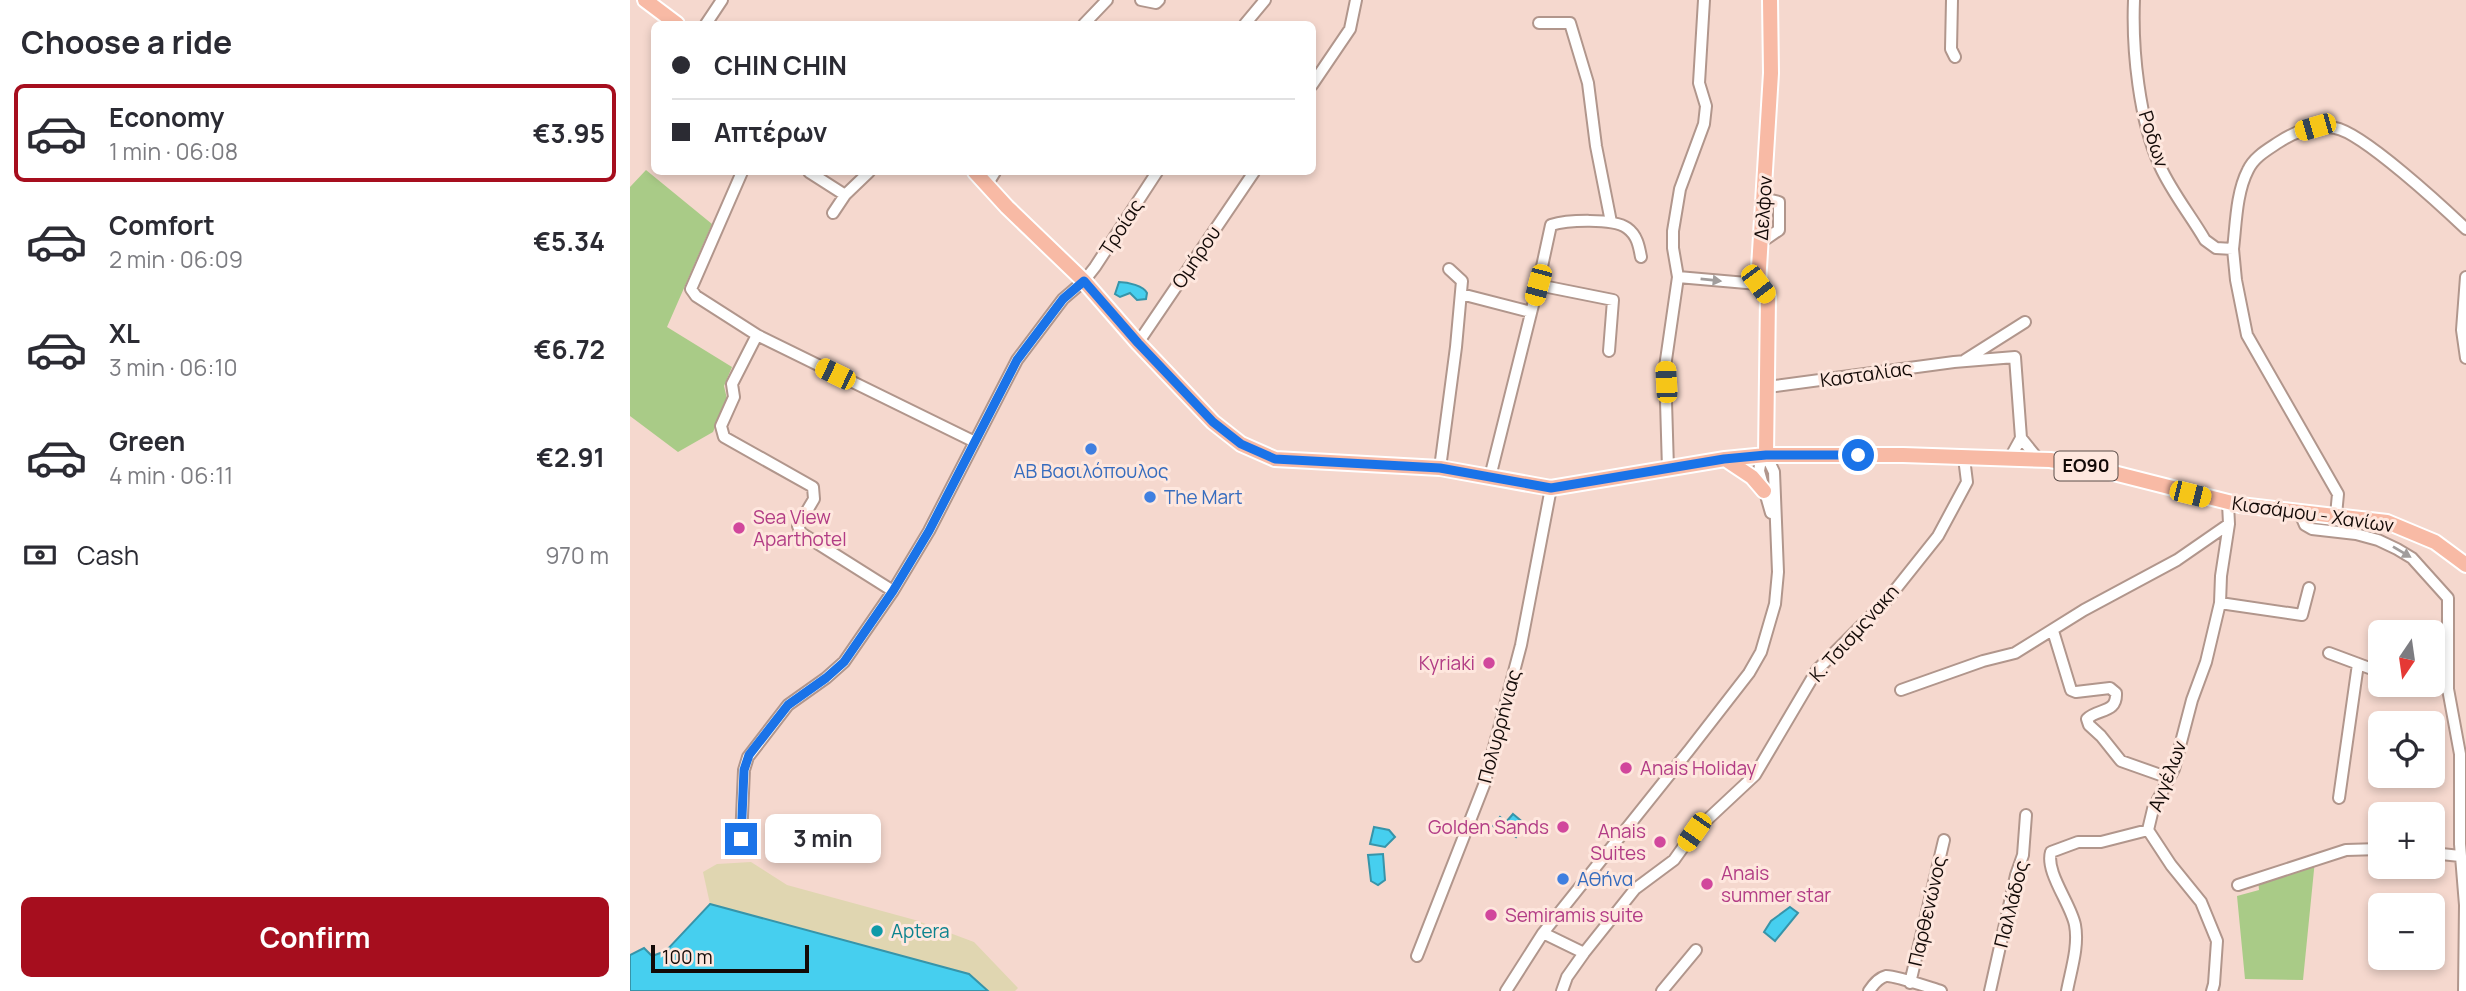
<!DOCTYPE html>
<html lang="en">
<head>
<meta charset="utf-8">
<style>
	body { margin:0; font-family:Manrope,sans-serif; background:#f2f2f3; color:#2b2b33; height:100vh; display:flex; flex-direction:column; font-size:26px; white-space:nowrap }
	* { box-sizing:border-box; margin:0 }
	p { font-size:23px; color:#7c7c81 }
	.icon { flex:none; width:38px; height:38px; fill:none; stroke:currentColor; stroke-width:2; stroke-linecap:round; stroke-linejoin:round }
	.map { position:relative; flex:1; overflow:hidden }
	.sheet { display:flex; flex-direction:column; background:#fff; width:630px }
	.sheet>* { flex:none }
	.guide { position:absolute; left:21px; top:21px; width:665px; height:154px; border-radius:10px; box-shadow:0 4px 10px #0003; display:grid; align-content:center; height:154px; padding:0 21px; background:#fff }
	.needle { width:46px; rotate:193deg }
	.buttons { position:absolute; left:1738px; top:620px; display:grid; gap:14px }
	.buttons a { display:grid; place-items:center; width:77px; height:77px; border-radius:10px; background:#fff; box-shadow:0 4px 10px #0003; font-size:35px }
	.scale { position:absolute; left:21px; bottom:18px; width:158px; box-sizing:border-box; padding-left:7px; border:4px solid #130a07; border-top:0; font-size:19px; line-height:24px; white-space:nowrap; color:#130a07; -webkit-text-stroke:5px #fee7de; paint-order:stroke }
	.end { position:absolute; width:32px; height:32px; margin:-16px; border:9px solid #1a73e8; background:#fff; box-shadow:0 0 0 4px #fff }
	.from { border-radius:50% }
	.bubble { position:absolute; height:49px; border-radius:10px; background:#fff; box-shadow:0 4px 10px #0003; font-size:23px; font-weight:700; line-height:49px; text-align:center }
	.car { position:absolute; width:21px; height:42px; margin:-21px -10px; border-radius:9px; box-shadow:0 0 5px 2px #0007; background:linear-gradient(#f5c518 24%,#345 0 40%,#f5c518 0 76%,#345 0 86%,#f5c518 0) }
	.guide b { display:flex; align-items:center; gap:24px; height:66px; font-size:26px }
	.guide b+b { border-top:2px solid #e1e1e2 }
	.guide i { width:18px; height:18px; background:#2b2b33 }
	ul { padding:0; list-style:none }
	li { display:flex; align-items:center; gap:21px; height:98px; margin:0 14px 10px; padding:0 7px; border:4px solid transparent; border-radius:10px }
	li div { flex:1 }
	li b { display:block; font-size:26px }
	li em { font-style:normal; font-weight:700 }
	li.active { border-color:#a60e1e }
	li>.icon { width:63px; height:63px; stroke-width:1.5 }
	h2 { padding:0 21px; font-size:32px; line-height:84px }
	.pay { display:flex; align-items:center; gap:18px; height:77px; padding:0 21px; font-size:26px }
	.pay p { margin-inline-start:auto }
	.action { display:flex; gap:14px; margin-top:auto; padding:14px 21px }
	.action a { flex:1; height:80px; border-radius:10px; background:#a60e1e; color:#fff; font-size:28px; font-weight:700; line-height:80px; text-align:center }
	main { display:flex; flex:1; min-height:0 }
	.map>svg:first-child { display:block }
</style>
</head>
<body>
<main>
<section class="sheet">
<h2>Choose a ride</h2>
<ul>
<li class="active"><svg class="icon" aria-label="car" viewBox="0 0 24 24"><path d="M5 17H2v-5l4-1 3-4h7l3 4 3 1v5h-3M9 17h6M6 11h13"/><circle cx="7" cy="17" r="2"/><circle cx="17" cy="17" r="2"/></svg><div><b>Economy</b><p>1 min · 06:08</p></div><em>€3.95</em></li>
<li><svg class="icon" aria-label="car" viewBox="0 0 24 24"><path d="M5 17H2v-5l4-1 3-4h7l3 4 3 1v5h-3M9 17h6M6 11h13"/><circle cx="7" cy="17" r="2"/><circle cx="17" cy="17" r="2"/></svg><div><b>Comfort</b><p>2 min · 06:09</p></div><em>€5.34</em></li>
<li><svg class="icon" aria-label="car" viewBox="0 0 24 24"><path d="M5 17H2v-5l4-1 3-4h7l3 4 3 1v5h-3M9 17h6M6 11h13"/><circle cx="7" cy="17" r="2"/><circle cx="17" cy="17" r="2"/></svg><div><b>XL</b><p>3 min · 06:10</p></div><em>€6.72</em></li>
<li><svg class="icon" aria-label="car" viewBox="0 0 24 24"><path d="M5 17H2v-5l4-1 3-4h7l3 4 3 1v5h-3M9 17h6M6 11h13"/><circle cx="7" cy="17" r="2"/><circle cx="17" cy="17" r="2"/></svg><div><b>Green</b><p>4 min · 06:11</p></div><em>€2.91</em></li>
</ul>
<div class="pay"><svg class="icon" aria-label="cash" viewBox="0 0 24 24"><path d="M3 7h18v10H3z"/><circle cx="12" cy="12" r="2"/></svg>Cash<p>970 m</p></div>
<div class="action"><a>Confirm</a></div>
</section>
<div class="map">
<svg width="1836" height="991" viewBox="0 0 1836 991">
	<rect width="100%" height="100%" fill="#f5d8ce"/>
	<path fill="#a9cb87" d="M 16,170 L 82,224 L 37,327 L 102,367 L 94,386 L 97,399 L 83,432 L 48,452 L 0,416 L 0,187 Z
		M 1685,860 L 1673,980 L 1615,979 L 1607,896 L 1629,890 L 1628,879 Z"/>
	<path fill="#e0d6b1" d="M 121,862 L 157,885 L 285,920 L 344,942 L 388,988 L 385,991 L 358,991 L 339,974 L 80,904 L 73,872 L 87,864 Z"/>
	<path fill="#46cfef" stroke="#3794a9" stroke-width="2" d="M 489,282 C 498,282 514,286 517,293 L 516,299 L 507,300 L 500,293 L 490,297 L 485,294 Z
		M 883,814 L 895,824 L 886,837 L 876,829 L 870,831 L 863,826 L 870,817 L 876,822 Z
		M 744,827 L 759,830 L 765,837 L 755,847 L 740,844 Z
		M 753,854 L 755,880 L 748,885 L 741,881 L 738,855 Z
		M 80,904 L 339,974 L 358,991 L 0,991 L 0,955 L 14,948 L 22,956 L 36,951 Z
		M 1160,907 L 1168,913 L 1145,941 L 1134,932 L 1141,921 Z"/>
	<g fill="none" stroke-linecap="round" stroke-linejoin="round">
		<defs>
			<path id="minor" d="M 511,0 L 526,3 L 529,0
				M 1322,0 L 1321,49 L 1325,57
				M 1504,0 C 1502,50 1509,120 1530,166 C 1541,191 1561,216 1575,240 L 1586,248 L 1603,249 C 1606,225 1606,193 1618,170 C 1624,157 1637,150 1649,142 C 1666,131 1685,124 1705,128 C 1732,132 1814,208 1836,229
				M 909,23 L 940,23 L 958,83 L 966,146 L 981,222
				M 76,24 L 92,0
				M 454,24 L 477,0
				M 615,24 L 635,0
				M 682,85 L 720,29 L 726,0
				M 112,172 L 61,289 L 66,296 L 127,335 L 345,442
				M 179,172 L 215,195
				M 357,185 L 365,172
				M 203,213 L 215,195 L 239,172
				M 1130,243 L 1149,230 L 1149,202 L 1133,198
				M 1603,249 L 1606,280 L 1617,335 L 1708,494 L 1706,515
				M 1048,277 L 1128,284
				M 1836,277 L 1832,330 L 1836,358
				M 908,285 L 983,300 L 979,351
				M 831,294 L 901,312
				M 127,335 L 102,384 L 104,397 L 91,426 L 94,437 L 183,487 L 184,499 L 168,526 L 171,533 L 263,591
				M 508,343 L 624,172
				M 1335,360 L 1395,322
				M 1138,387 L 1324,362 L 1385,357 L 1391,438 L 1380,458
				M 1391,438 L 1408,459
				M 1136,455 L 1130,465 L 1129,471 L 1141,513
				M 810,468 L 826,347 L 832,281 L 819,269
				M 1038,469 L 1035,367 L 1048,277 L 1043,248 L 1043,231 L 1050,189 L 1074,124 L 1076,106 L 1069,83 L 1074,0
				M 860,477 L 908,285 L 921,225 C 937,220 983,218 997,228 C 1007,235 1009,246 1011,257
				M 1669,511 L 1675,525 L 1682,529 L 1726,534 L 1748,540 L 1767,549 L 1782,558 L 1818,598 L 1818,689 L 1830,754 L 1830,844 L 1835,905 L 1834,991
				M 1590,603 L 1672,615 L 1679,588
				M 1423,631 L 1441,690 L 1446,692 L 1480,688 L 1486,693 C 1487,714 1468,708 1457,719 L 1459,725 L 1471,736 L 1491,761 L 1539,778
				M 1699,653 L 1750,672
				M 1798,684 L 1818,689
				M 1271,690 L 1353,661 L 1385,653 L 1454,610 L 1547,560 L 1599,524
				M 1709,798 L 1728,664
				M 111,839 L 114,770 L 118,757 L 158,705 L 196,678 L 214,662 L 263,591 L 299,531 L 387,360 L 433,299 L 454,281 L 465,267 L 527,172
				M 1802,853 L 1830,856
				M 1608,885 L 1716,850 L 1750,849
				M 913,933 L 954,953
				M 787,956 L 854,785 L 891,645 L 921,488
				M 1280,983 L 1314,840
				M 876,991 L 913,933 L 1060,749 L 1119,673 L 1131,652 L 1145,604 L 1148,572 L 1144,472 L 1136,455
				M 932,991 L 937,977 L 954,953 L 1005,889 L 1044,860 L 1064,832 L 1125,775 L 1187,670 L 1257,600 L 1308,536 L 1337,482 L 1334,458
				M 1032,991 L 1066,950
				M 1239,991 C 1243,985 1248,978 1256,976 C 1264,975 1301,988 1311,991
				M 1360,991 L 1386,875 L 1393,855 L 1396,815
				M 1437,991 C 1441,970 1449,946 1445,925 C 1441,904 1415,872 1421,852 L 1448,842 L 1471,842 L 1518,830
				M 1582,991 L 1584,984 L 1587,941 L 1571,902 L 1541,865 L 1518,830 L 1523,809 L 1544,769 L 1562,700 L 1576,662 L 1590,603 L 1591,576 L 1599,524 L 1598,503"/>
			<path id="major" d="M 15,0 L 47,24
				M 345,172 L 377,207 L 454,281 L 508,343 L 583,422 L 611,444 L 645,459 L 810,468 L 921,488 L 1095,459 L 1136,455 L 1273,455 L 1420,460 L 1456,466 L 1610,505 L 1757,522 L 1805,542 L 1836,565
				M 1136,455 L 1138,297 L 1128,284 L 1141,73 L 1140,0
				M 1095,459 L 1122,477 L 1134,491"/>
		</defs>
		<use href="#minor" stroke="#b1968c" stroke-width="14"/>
		<use href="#major" stroke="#fff" stroke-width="18"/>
		<use href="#minor" stroke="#fff" stroke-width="10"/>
		<use href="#major" stroke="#f8baa5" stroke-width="14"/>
	</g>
	<defs><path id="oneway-solid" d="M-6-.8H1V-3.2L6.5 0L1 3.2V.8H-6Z" transform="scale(1.75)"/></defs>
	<g fill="#a19d9c">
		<use href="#oneway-solid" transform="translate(1081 280) rotate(6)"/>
		<use href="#oneway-solid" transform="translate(1772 552) rotate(31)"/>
	</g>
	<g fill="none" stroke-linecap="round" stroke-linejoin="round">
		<path stroke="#1a73e8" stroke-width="9" d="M 111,839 L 114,770 L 119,755 L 158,705 L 196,678 L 214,662 L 263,591 L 299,531 L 387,360 L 433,299 L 454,281 L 508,343 L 583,422 L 611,444 L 645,459 L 810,468 L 921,488 L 1094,459 L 1136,455 L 1228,455"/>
	</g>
	<g fill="#3f7fe0" stroke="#fee7de" stroke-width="2.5">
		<circle cx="461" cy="449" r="7"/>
		<circle cx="520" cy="497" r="7"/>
		<circle cx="933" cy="879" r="7"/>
	</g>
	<g fill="#d1479c" stroke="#fee7de" stroke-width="2.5">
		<circle cx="109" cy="528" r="7"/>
		<circle cx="859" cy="663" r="7"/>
		<circle cx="996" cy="768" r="7"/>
		<circle cx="933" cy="827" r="7"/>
		<circle cx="1030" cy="842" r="7"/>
		<circle cx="1077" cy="884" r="7"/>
		<circle cx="861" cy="915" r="7"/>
	</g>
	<circle fill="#0f9aa8" stroke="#fee7de" stroke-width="2.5" cx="247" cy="931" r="7"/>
	<g text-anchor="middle" stroke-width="6" stroke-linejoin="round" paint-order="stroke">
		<rect fill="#fee7de" stroke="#5a4c48" stroke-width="2" x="1424.5" y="451.5" width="63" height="29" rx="5"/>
		<g font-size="18" font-weight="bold" fill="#130a07">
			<text x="1456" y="472">ΕΟ90</text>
		</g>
		<g font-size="19" fill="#130a07" stroke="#fee7de">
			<text transform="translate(1524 139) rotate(72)" y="7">Ροδων</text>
			<text transform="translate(1133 208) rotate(-86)" y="7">Δελφον</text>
			<text transform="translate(491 227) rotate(-57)" y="7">Τροίας</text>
			<text transform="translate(566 257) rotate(-56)" y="7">Ομήρου</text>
			<text transform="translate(1236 374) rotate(-8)" y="7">Κασταλίας</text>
			<text transform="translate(1683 514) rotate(8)" y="7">Κισσάμου - Χανίων</text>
			<text transform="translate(1224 633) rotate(-48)" y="7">Κ. Τσισμςνακη</text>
			<text transform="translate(869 726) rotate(-75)" y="7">Πολυρρήνιας</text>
			<text transform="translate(1537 776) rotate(-69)" y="7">Αγγέλων</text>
			<text transform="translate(1381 904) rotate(-76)" y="7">Παλλάδος</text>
			<text transform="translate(1297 911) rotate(-77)" y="7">Παρθενώνος</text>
		</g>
		<g font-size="19" fill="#366cbe" stroke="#fee7de" text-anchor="start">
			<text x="461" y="478" text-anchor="middle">ΑΒ Βασιλόπουλος</text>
			<text x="534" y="504">The Mart</text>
			<text x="947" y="886">Αθήνα</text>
		</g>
		<g font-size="19" fill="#b23c85" stroke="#fee7de" text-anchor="start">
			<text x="123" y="524">Sea View<tspan x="123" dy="22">Aparthotel</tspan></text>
			<text x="845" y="670" text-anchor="end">Kyriaki</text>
			<text x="1010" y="775">Anais Holiday</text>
			<text x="919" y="834" text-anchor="end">Golden Sands</text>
			<text x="1016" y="838" text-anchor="end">Anais<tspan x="1016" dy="22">Suites</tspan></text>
			<text x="1091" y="880">Anais<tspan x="1091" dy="22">summer star</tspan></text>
			<text x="875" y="922">Semiramis suite</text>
		</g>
		<g font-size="19" fill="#0d838f" stroke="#fee7de" text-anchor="start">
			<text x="261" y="938">Aptera</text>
		</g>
	</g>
</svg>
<div class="buttons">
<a><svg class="needle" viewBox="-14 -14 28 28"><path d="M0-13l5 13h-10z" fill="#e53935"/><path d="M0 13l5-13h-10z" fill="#7c7c81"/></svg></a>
<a><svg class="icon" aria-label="locate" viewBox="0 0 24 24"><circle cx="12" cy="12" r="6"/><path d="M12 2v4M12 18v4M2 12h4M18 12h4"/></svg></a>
<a>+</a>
<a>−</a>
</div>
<div class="scale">100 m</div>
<i class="end from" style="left:1228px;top:455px"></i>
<i class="end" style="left:111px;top:839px"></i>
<div class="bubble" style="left:135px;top:814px;width:116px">3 min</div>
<i class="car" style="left:1685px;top:127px;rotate:254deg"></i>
<i class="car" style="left:1128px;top:284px;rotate:143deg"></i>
<i class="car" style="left:908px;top:285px;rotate:195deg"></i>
<i class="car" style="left:205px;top:374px;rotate:296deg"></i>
<i class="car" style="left:1036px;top:382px;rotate:357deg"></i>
<i class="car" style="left:1560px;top:494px;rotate:104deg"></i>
<i class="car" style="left:1064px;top:832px;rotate:215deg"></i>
<div class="guide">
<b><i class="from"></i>CHIN CHIN</b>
<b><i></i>Απτέρων</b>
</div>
</div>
</main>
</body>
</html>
